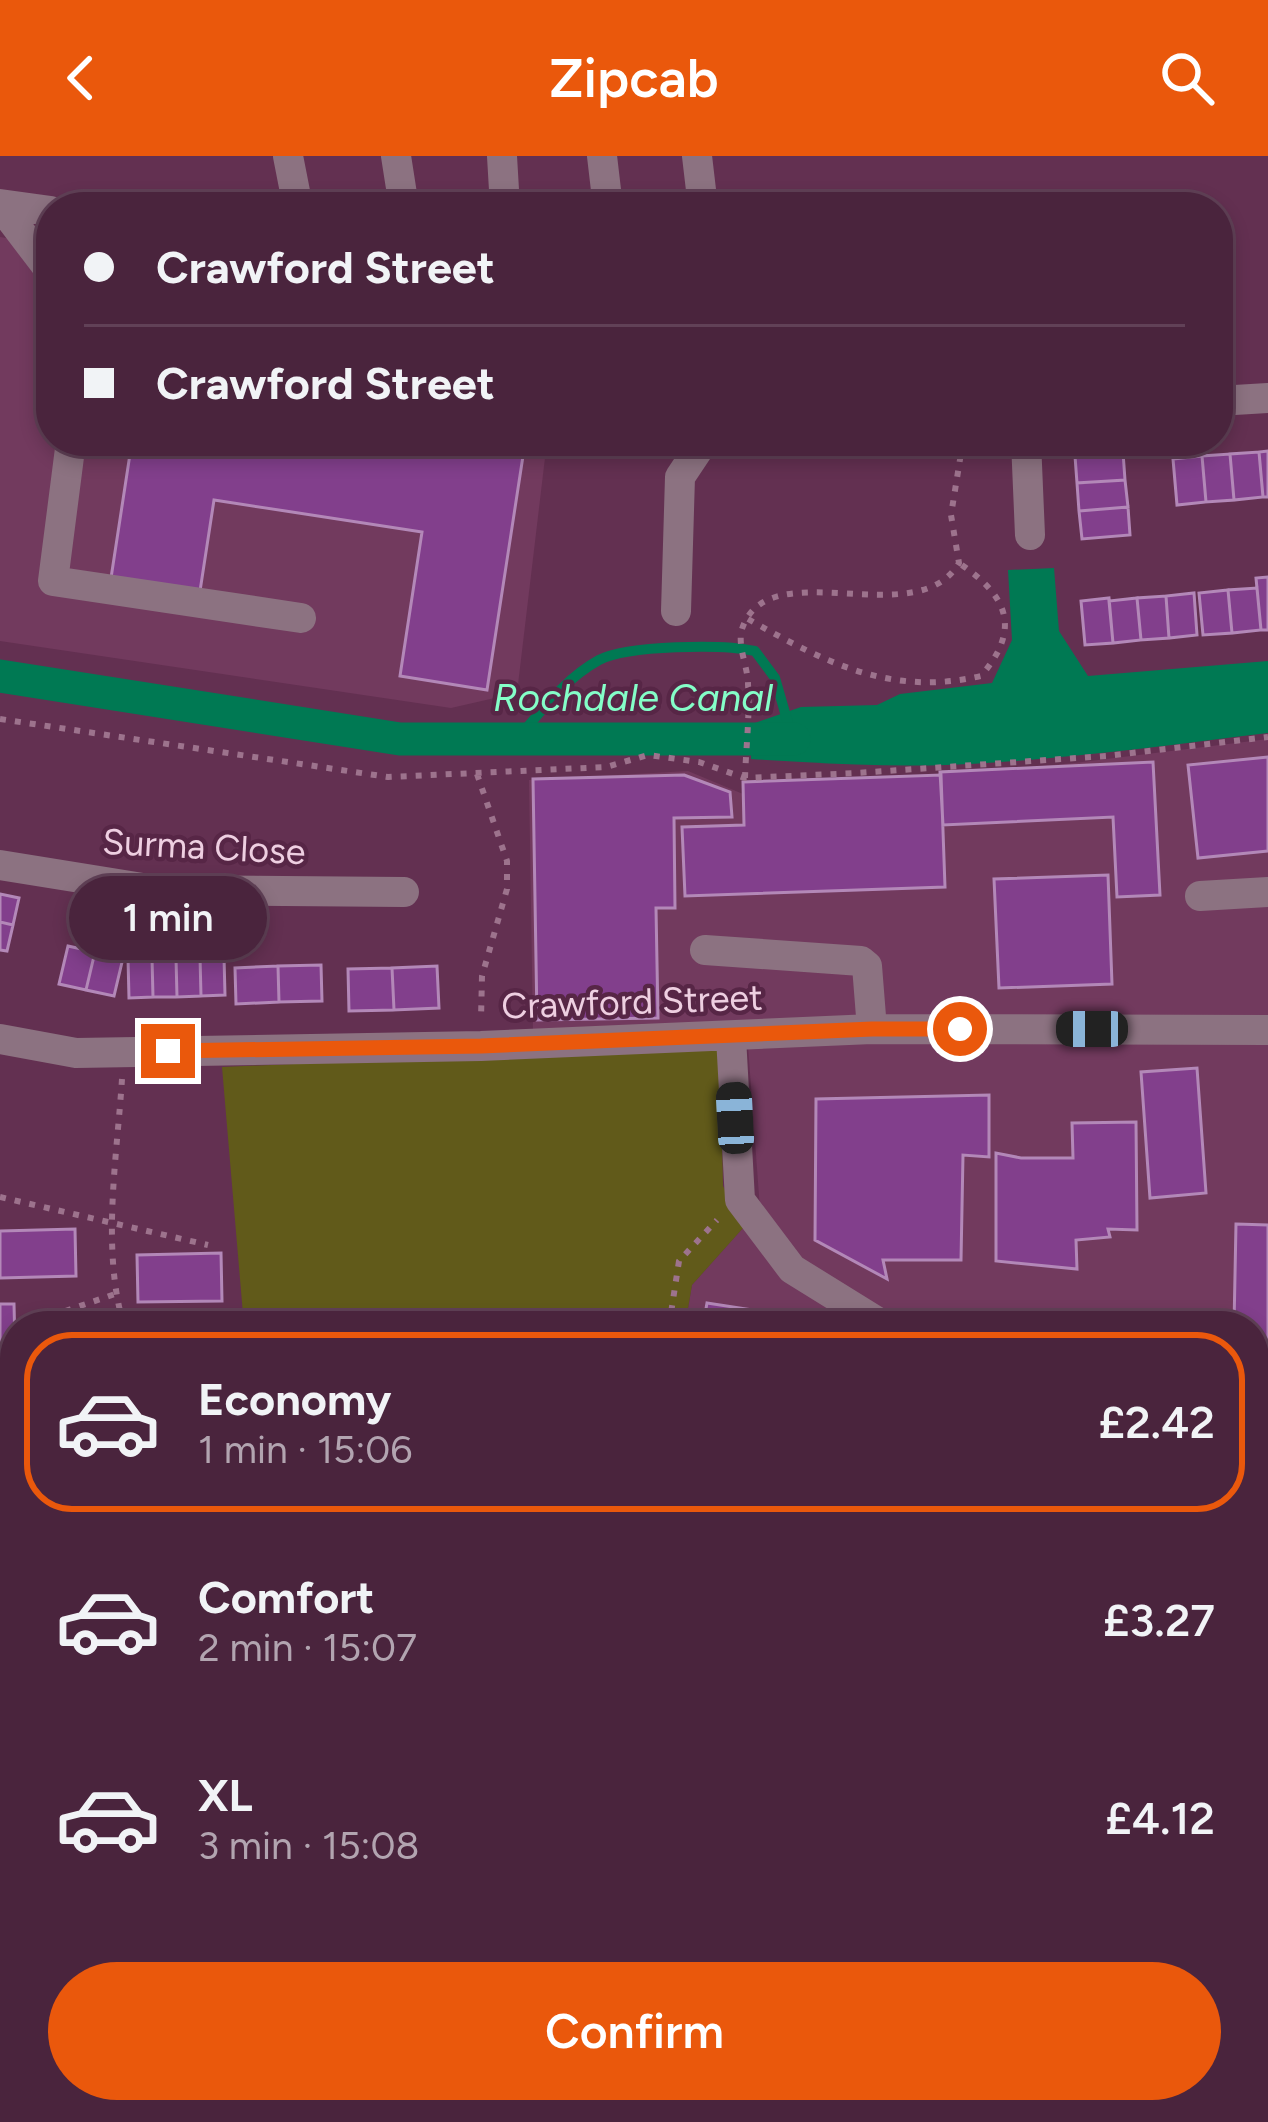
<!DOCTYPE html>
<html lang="en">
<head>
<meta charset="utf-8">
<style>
	body { margin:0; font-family:Figtree,sans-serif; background:#512c44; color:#f1f3f6; height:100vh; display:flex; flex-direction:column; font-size:45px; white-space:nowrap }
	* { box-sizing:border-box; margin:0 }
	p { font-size:39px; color:#b2a4b0 }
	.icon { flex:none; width:66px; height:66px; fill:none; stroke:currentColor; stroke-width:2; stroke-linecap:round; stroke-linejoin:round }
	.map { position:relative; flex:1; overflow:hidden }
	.details { position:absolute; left:0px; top:1155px; width:1269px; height:813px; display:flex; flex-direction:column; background:#4a243d; border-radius:48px 48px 0 0; box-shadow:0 6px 18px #0003,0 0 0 3px #614157 }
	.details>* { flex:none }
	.banner { position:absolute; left:36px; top:36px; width:1197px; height:264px; border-radius:48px; box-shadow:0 6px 18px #0003,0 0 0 3px #614157; display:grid; align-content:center; height:264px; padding:0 48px; background:#4a243d }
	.end { position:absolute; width:54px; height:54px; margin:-27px; border:15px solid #ea580c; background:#fff; box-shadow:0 0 0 6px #fff }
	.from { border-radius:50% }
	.bubble { position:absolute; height:84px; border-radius:42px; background:#4a243d; box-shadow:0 6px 18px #0003,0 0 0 3px #614157; font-size:39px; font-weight:600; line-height:84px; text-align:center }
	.car { position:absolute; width:36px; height:72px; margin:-36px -18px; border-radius:15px; box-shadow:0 0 9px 3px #0007; background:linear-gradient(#222 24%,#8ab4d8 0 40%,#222 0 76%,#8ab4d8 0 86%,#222 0) }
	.banner b { display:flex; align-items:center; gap:42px; height:114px; font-size:45px }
	.banner b+b { border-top:3px solid #614157 }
	.banner i { width:30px; height:30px; background:#f1f3f6 }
	ul { padding:21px 0 0; list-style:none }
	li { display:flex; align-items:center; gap:36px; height:180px; margin:0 24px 18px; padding:0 24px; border:6px solid transparent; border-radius:48px }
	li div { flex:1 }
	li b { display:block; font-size:45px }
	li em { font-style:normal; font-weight:600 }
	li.selected { border-color:#ea580c }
	li>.icon { width:108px; height:108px; stroke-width:1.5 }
	.cta { display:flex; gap:24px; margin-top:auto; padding:24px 48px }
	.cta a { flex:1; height:138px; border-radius:72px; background:#ea580c; color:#fff; font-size:48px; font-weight:600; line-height:138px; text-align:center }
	header { display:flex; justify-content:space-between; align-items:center; height:156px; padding:0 48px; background:#ea580c; color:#fff; font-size:54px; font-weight:600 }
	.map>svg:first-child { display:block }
</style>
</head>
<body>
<header><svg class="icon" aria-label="back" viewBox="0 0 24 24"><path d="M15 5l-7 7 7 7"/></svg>Zipcab<svg class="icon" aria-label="search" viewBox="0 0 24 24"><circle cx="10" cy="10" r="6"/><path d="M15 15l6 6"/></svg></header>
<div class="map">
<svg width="1268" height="1966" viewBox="0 0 1268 1966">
	<rect width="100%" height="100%" fill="#633051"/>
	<path fill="#723a5e" d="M 0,81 L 51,89 L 51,285 L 547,285 L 517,537 L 451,552 L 0,485 Z
		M 1268,583 L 1268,1966 L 431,1966 L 432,1953 L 1254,1953 L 1254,1170 L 685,1170 L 692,1129 L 760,1053 L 747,876 L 533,877 L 529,624 L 688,615 L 743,638 L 1074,607 Z"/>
	<path fill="#615a1a" d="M 720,890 L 723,1030 L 744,1071 L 692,1129 L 685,1170 L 244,1170 L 222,911 Z
		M 263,1953 L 432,1953 L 431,1966 L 263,1966 Z"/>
	<path fill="#007953" d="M 1054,412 L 1059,475 L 1088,520 L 1268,505 L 1268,577 C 1161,590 1054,605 946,609 C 881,611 816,607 751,603 L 752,568 L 801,551 L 877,549 L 900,538 L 992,527 L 1012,484 L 1008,414 Z"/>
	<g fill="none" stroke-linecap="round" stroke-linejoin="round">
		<path stroke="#007953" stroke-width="10" d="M 519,581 C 543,553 566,522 599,504 C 628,489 723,488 755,495 L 775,522 L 788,567"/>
		<path stroke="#007953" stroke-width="33" d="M 0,520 L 400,583 L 794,583"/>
	</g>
	<path fill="#823f8c" stroke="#b388b8" stroke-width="3" d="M 132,285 L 425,285 L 523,300 L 487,534 L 400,520 L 422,376 L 214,344 L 200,435 L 111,422 Z
		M 1268,295 L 1268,341 L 1263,341 L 1259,296 Z
		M 1123,296 L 1125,324 L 1077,327 L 1075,300 Z
		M 1259,296 L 1263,341 L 1234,344 L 1230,298 Z
		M 1230,298 L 1234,344 L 1206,346 L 1202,300 Z
		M 1202,300 L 1206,346 L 1177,349 L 1173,303 Z
		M 1125,324 L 1128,351 L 1079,355 L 1077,327 Z
		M 1128,351 L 1130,379 L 1082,383 L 1079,355 Z
		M 1268,421 L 1268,474 L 1261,474 L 1256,422 Z
		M 1257,432 L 1261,474 L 1232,477 L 1228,434 Z
		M 1228,434 L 1232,477 L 1203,479 L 1199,437 Z
		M 1194,437 L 1197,479 L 1169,482 L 1166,440 Z
		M 1166,440 L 1169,482 L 1141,484 L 1137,442 Z
		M 1109,442 L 1113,487 L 1085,489 L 1081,445 Z
		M 1137,442 L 1141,484 L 1113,487 L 1109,445 Z
		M 1268,601 L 1268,695 L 1198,702 L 1188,609 Z
		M 1153,606 L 1160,739 L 1117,741 L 1113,661 L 943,669 L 940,616 Z
		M 684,619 L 730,636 L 732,661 L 674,662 L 675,752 L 656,752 L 658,862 L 537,864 L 533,623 Z
		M 941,619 L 945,731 L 685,740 L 682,671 L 744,669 L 743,626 Z
		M 1108,719 L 1112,828 L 999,832 L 994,723 Z
		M 0,738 L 19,742 L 13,769 L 0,766 Z
		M 0,766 L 13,769 L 7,795 L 0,794 Z
		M 68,790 L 95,796 L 86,834 L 59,828 Z
		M 95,796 L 123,802 L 114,840 L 86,834 Z
		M 200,801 L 201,840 L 177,841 L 176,802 Z
		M 200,801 L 224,801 L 225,839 L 201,840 Z
		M 128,802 L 152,802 L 153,841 L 129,842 Z
		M 152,802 L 176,802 L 177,841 L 153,841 Z
		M 321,809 L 322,845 L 279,846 L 278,810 Z
		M 278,810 L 279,846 L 236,848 L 235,812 Z
		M 437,810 L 439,852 L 394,854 L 392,812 Z
		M 392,812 L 394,854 L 349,855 L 348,813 Z
		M 1197,912 L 1206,1037 L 1150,1042 L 1141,916 Z
		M 989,939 L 989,1001 L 963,999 L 961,1104 L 883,1104 L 887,1123 L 815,1084 L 816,943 Z
		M 1136,966 L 1137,1074 L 1108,1073 L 1110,1081 L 1076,1084 L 1077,1113 L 996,1105 L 996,997 L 1021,1002 L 1073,1002 L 1072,967 Z
		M 1236,1068 L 1268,1069 L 1268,1225 L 1254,1225 L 1254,1170 L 1234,1170 Z
		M 75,1073 L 76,1120 L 0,1122 L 0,1075 Z
		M 221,1097 L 222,1145 L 138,1146 L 137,1099 Z
		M 707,1147 L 804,1162 L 803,1170 L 703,1170 Z
		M 0,1148 L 14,1148 L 15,1189 L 15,1264 L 2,1265 L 0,1306 Z
		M 15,1290 L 15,1342 L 5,1342 L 2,1291 Z
		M 1268,1463 L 1268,1606 L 1254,1596 L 1254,1483 Z
		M 1268,1639 L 1268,1673 L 1254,1664 Z
		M 1254,1866 L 1268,1875 L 1268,1966 L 1114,1966 L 1122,1953 L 1254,1953 Z
		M 590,1953 L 845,1953 L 837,1966 L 611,1966 Z"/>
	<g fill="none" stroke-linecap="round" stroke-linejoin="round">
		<path stroke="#9d738d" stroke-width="6" stroke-dasharray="6 9" stroke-linecap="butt" d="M 748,463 C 824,506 891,541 981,520 C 1023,471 1006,439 959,407
			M 0,563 L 388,621 L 606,611 L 648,599 L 699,606 L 745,622 L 857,617 L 1106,600 L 1268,581
			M 477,618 L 507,705 L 507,733 L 482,820 L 481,863
			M 745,622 C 746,591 750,559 748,528 C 748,511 737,490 742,473 C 768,394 917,479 959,407 L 951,359 L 963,285
			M 122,923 C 117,1002 101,1093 124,1170
			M 0,1041 L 208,1089
			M 42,1170 L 45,1162 L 118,1137
			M 669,1170 L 679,1105 L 717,1064
			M 336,1966 L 338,1953"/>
		<path stroke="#8c7281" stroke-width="30" d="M 288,0 L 298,51
			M 396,0 L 404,51
			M 502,0 L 505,51
			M 602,0 L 608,51
			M 697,0 L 703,51
			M 0,48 L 51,55
			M 0,49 L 51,116
			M 1218,245 L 1268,242
			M 71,285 L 53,425 L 301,462
			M 1026,285 L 1030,379
			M 676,455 L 680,321 L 704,285
			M 0,709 L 155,734 L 404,736
			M 1200,740 L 1268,736
			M 705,794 L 861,805 L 867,810 L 872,873
			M 731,881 L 740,1044 L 792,1113 L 884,1170
			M 0,883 L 76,897 L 481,890 L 872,873 L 1268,874
			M 1076,1170 L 1077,1170
			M 1254,1276 L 1268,1281
			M 0,1380 L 15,1380
			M 1254,1401 L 1268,1409
			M 12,1652 L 15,1652
			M 1254,1859 L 1268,1868
			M 0,1922 L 15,1922
			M 122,1953 L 122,1966
			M 499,1953 L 508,1966
			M 949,1953 L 954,1966"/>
	</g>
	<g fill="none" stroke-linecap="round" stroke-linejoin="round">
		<path stroke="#ea580c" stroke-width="15" d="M 168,895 L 481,890 L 872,873 L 960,873"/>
	</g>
	<g text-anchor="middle" stroke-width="9" stroke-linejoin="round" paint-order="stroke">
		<g font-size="36" fill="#eecfe1" stroke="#572646">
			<text transform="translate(204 690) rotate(3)" y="13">Surma Close</text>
			<text transform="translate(632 845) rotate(-2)" y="13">Crawford Street</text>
		</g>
		<g font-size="39" font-style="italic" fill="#84fec8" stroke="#572646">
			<text x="633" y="555">Rochdale Canal</text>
		</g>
	</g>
</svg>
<i class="end from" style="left:960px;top:873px"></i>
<i class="end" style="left:168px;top:895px"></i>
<div class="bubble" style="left:69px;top:720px;width:198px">1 min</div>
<i class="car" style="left:1092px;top:873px;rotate:270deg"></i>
<i class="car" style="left:735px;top:962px;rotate:357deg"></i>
<div class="banner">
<b><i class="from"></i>Crawford Street</b>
<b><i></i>Crawford Street</b>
</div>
<section class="details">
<ul>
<li class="selected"><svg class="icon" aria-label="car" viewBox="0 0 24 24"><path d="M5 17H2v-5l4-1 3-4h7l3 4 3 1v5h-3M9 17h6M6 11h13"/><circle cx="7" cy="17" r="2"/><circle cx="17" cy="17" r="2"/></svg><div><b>Economy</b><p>1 min · 15:06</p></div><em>£2.42</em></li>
<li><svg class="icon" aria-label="car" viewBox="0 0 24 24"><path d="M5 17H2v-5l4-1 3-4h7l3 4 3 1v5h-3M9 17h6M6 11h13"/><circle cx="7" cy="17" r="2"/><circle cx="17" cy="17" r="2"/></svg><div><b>Comfort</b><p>2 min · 15:07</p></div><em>£3.27</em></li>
<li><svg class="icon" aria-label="car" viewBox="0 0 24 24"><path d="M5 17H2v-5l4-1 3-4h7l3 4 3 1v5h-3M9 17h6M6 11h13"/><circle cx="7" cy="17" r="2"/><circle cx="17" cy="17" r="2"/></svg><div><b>XL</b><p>3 min · 15:08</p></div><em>£4.12</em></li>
</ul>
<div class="cta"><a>Confirm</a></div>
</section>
</div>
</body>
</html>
